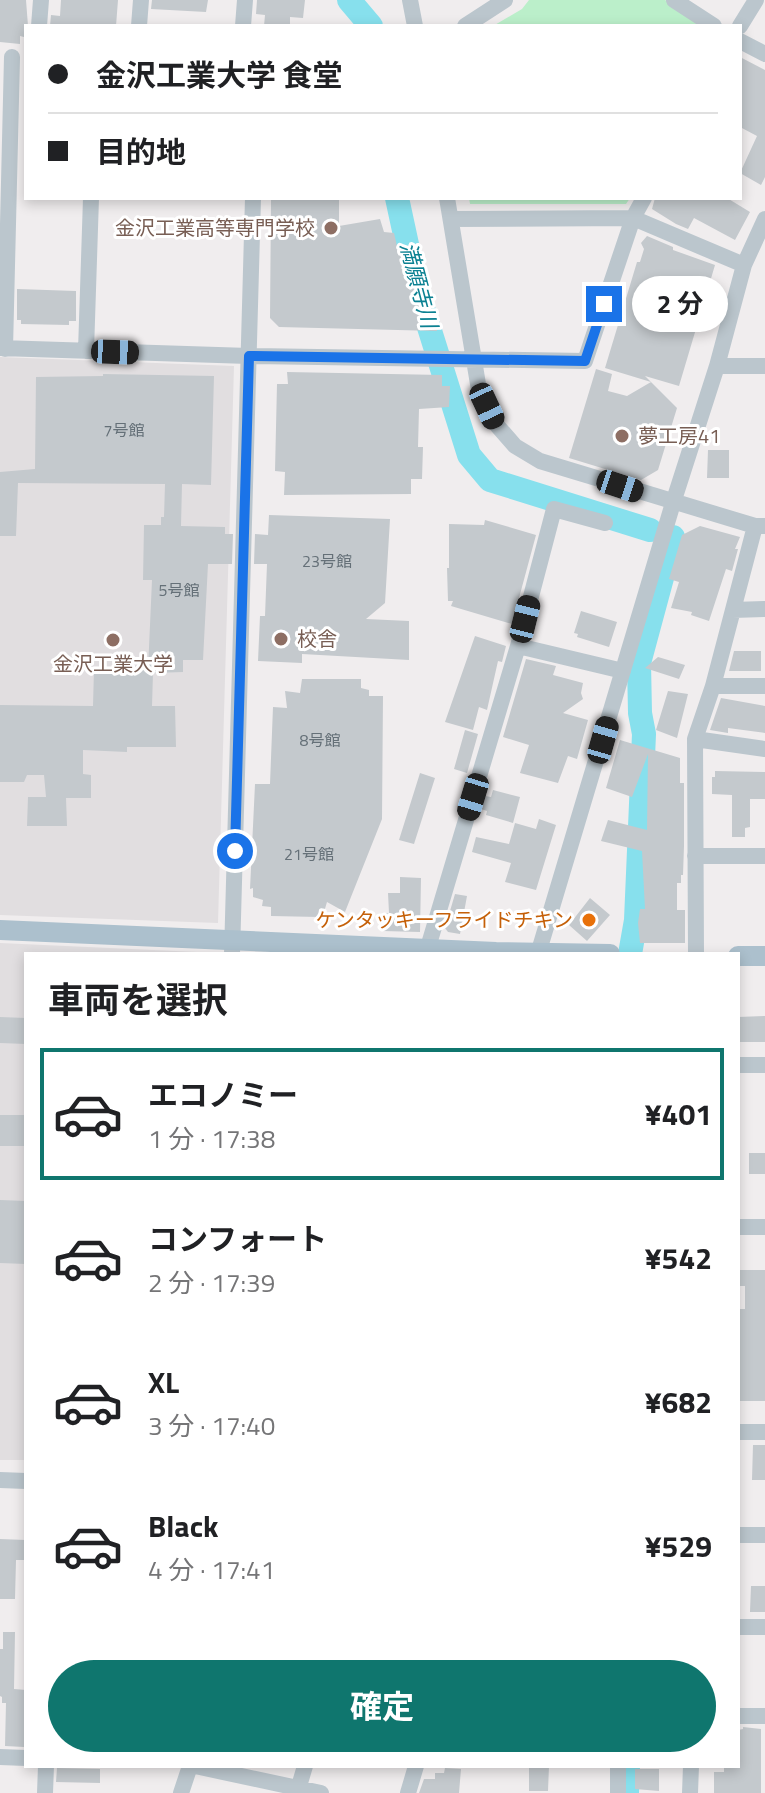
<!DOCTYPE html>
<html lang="ja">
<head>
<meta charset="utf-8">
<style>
	body { margin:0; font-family:"Titillium Web","Noto Sans JP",sans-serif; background:#f6f6f6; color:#202124; height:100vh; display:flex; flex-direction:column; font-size:30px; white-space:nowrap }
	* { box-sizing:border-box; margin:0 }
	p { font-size:26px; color:#757577 }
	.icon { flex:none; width:44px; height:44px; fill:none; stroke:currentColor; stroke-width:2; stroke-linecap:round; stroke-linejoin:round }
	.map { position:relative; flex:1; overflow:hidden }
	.side { position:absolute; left:24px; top:952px; width:716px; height:816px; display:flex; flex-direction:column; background:#fff; border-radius:0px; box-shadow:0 4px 12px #0003 }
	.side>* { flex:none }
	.banner { position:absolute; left:24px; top:24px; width:718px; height:176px; border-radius:0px; box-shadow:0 4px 12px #0003; display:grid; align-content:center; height:176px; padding:0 24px; background:#fff }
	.end { position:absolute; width:36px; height:36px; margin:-18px; border:10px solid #1a73e8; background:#fff; box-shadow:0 0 0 4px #fff }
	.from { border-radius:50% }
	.bubble { position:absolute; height:56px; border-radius:28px; background:#fff; box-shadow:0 4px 12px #0003; font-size:26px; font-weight:700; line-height:56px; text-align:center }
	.car { position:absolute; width:24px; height:48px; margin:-24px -12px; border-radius:10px; box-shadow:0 0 6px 2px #0007; background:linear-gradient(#222 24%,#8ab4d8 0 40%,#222 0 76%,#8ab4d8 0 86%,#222 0) }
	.banner b { display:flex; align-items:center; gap:28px; height:76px; font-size:30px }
	.banner b+b { border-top:2px solid #e0e0e0 }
	.banner i { width:20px; height:20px; background:#202124 }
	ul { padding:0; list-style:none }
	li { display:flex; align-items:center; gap:24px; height:132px; margin:0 16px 12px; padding:0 8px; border:4px solid transparent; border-radius:0px }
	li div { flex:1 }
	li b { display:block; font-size:30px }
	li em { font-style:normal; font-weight:700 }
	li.on { border-color:#0f766e }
	li>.icon { width:72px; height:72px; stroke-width:1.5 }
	h2 { padding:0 24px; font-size:36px; line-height:96px }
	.action { display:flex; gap:16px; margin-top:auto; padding:16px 24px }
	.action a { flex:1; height:92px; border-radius:48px; background:#0f766e; color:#fff; font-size:32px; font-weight:700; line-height:92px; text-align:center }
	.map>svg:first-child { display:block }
</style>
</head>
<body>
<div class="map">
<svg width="765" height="1793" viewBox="0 0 765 1793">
	<rect width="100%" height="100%" fill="#f0edee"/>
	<path fill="#e1dee0" d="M 0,357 L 234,366 L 218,923 L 0,915 Z
		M 0,943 L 219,953 L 26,954 L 26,1460 L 0,1460 Z"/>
	<path fill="#bbefca" d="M 529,0 L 665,0 L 709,26 L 493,26 L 522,9 Z
		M 469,198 L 630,198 L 626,204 L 470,204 Z"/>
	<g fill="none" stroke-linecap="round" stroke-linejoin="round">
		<path stroke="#87e0ed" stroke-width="24" d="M 349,0 L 371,26
			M 397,198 L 416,286 L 469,455 L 490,480 L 650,530
			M 630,954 L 636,920 L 644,734 L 640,713 L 639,663 L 673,537
			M 627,1793 L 628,1766"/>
	</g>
	<path fill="#c4c9cd" d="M 0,0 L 26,0 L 28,26 L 24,30 L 24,37 L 20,36 L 20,44 L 0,42 Z
		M 61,0 L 118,0 L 116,26 L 50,26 L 51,15 L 60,16 Z
		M 152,0 L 208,0 L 206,12 L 151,9 Z
		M 257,0 L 305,0 L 303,18 L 290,17 L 290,26 L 264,26 L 265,15 L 256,14 Z
		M 740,57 L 765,70 L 765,177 L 761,185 L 740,173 L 757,136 L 740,127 Z
		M 271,198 L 339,198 L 339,226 L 380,219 L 384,232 L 394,233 L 397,246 L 414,250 L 417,260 L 413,263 L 422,296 L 428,294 L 437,331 L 279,327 L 270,318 Z
		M 655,198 L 727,198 L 750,212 L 735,240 L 694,218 L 688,229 L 676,224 L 652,209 Z
		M 647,236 L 673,247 L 673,250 L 715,265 L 679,386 L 645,376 L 677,408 L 658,470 L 641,480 L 569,458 L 596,369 L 612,374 L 608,391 L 627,396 L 651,382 L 605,368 L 637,262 L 640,262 L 644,249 L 641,243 Z
		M 17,289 L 76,291 L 76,321 L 69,321 L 69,325 L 21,324 L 21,320 L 17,320 Z
		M 287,372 L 442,375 L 442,386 L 450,386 L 449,407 L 419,409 L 418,447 L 423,447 L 422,479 L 411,479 L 411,494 L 284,495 L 285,472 L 275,471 L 277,384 L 288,384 Z
		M 103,374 L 214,376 L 211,485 L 182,484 L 181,526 L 225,527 L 225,534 L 233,534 L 232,564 L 208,564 L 203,660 L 183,660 L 183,672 L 153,673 L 152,706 L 175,706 L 176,747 L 127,747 L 127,752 L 83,750 L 83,774 L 91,775 L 91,798 L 66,798 L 67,826 L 27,826 L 28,797 L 46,797 L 44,775 L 27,775 L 24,782 L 0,782 L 0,705 L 93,706 L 94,669 L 148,670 L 152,580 L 143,580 L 144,525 L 161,525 L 161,517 L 164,517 L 165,484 L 18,483 L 16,536 L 0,536 L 0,472 L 35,469 L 36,377 L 103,376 Z
		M 708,450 L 729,450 L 729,478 L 707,478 Z
		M 269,515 L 390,519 L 385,603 L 366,619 L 409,621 L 409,660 L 302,654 L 302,663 L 258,661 L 260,616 L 265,616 L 267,564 L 254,564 L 255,534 L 268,535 Z
		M 485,520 L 536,535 L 512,624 L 451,606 L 453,601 L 448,601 L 447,568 L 449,568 L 449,524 L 484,525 Z
		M 700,526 L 740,537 L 735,549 L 738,549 L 732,571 L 726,569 L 709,621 L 691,615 L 692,612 L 671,608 L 679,582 L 669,579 L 682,535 Z
		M 581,611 L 617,622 L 609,647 L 577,637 L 578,634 L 574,633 Z
		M 475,636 L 506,646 L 502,662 L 498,661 L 487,710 L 479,707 L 473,730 L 445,722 Z
		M 734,651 L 761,651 L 761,671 L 729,671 Z
		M 658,657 L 685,665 L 679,679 L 645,668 Z
		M 526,659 L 556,666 L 553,675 L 583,683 L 581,693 L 583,699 L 563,713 L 588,720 L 577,759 L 568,756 L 558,783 L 520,773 L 529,745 L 503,737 Z
		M 302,679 L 361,679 L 361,688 L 369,690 L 369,696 L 383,696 L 382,819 L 345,912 L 327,902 L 324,912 L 319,911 L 319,917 L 271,916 L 271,907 L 262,906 L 263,900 L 253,897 L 253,888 L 250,889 L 255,784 L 270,784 L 273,707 L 287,708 L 285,691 L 300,693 Z
		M 668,691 L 688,694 L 677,738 L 656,730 Z
		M 721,698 L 765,706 L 765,733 L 728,728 L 728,733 L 710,730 Z
		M 465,730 L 478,734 L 467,773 L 454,769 Z
		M 620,740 L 680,758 L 680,783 L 684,783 L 684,846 L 683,875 L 681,875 L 681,883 L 677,883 L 677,910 L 685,910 L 685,943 L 640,943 L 638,923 L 640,909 L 645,909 L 642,851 L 601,841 L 608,820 L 647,830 L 648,754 L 632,797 L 606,788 Z
		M 715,771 L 765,772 L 765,799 L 750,799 L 750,827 L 745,828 L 745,837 L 732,837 L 732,795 L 712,794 L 712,777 L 715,777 Z
		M 420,773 L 435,778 L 414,844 L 399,840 Z
		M 493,790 L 520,797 L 513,823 L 486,815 L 487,811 L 481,809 L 485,796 L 491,797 Z
		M 539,819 L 556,825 L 536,890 L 505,882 L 511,863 L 472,852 L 476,837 L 509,844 L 515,823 L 536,829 Z
		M 400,877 L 421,878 L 420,932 L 383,931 L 383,914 L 389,913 L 388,893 L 400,893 Z
		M 455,894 L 467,896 L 460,934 L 448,932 L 445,928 Z
		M 590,898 L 610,915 L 587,941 L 569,925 Z
		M 765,1016 L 765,1042 L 738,1042 L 738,1017 Z
		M 0,1017 L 26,1018 L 26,1044 L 0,1043 Z
		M 0,1115 L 26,1115 L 26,1146 L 0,1146 Z
		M 749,1153 L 765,1153 L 765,1174 L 749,1174 Z
		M 0,1200 L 26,1201 L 26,1264 L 0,1263 Z
		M 738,1270 L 765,1270 L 765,1401 L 738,1401 L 738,1309 L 745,1309 L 745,1286 L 738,1286 Z
		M 753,1445 L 765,1445 L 765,1480 L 752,1480 Z
		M 0,1539 L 26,1540 L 26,1560 L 16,1560 L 15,1599 L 0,1599 Z
		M 751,1586 L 765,1586 L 765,1612 L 750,1612 Z
		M 3,1632 L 15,1632 L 14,1689 L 26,1690 L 24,1747 L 5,1746 L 6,1703 L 2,1703 L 2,1697 L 0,1696 L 0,1649 L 3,1649 Z
		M 743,1727 L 761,1729 L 761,1793 L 714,1793 L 714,1772 L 724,1772 L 724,1766 L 738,1766 L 738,1730 L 743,1729 Z
		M 529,1766 L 549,1766 L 548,1791 L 529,1791 Z
		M 57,1768 L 100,1769 L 100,1783 L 56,1782 Z
		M 445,1768 L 461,1769 L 459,1793 L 419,1793 L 424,1779 L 435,1779 L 435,1773 L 444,1773 Z
		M 635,1769 L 659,1769 L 659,1791 L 635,1789 Z"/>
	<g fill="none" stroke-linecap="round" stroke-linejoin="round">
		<path stroke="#bbc6cd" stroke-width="16" d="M 410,0 L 415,26
			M 674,0 L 714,26
			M 39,26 L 41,0
			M 139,26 L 141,0
			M 243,26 L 245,0
			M 465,26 L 505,0
			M 740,26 L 756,0
			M 740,41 L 765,54
			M 447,198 L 479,390 L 494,422 L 515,446 L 540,461 L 755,526 L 765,526
			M 451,219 L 633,218 L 744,265
			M 0,348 L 249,356 L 585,361 L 633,218 L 644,198
			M 5,349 L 12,57
			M 86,351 L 91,198
			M 717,366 L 765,366
			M 733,610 L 765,609
			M 518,646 L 554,509 L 605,523
			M 713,686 L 765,686
			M 695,739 L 765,749
			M 695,856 L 765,856
			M 232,954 L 253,198
			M 426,954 L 518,646 L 623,671
			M 538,954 L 673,503 L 717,366 L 744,265 L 765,219
			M 696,954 L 695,739 L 713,686 L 755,526
			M 738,1065 L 765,1065
			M 738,1227 L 765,1227
			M 738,1432 L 765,1432
			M 0,1480 L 26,1481
			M 738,1535 L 765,1535
			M 738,1627 L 765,1627
			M 738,1716 L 765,1716
			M 0,1757 L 26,1758
			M 195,1766 L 321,1793
			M 45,1793 L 46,1766
			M 181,1793 L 190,1766
			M 297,1793 L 305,1766
			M 408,1793 L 416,1766
			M 618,1793 L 618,1766
			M 690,1793 L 691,1766"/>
		<path stroke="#acc0cd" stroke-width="20" d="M 0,930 L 496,952 L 610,954
			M 738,956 L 765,956"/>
	</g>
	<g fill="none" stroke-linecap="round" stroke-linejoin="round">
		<path stroke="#1a73e8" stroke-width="10" d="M 235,851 L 249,356 L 585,361 L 604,304"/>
	</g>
	<g fill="#8d6e63" stroke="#fff" stroke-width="3">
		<circle cx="331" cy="228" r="8"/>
		<circle cx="622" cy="436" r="8"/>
		<circle cx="281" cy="639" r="8"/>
		<circle cx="113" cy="640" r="8"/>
	</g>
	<circle fill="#e8710a" stroke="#fff" stroke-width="3" cx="589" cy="920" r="8"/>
	<g text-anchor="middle" stroke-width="6" stroke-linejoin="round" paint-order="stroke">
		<g font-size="16" fill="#657078">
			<text x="124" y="436">7号館</text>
			<text x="327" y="567">23号館</text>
			<text x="179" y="596">5号館</text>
			<text x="320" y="746">8号館</text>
			<text x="309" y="860">21号館</text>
		</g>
		<g font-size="20" fill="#785e54" stroke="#fff" text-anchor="start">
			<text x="315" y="235" text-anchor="end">金沢工業高等専門学校</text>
			<text x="638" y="443">夢工房41</text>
			<text x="297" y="646">校舎</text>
			<text x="113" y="671" text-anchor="middle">金沢工業大学</text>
		</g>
		<g font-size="20" fill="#c56008" stroke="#fff" text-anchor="end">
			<text x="573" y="927">ケンタッキーフライドチキン</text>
		</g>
		<g font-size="22" font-style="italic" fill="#0b8192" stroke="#fff">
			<text transform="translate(419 285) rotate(75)" y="8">満願寺川</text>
		</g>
	</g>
</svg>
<i class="end from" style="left:235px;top:851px"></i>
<i class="end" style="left:604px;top:304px"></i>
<div class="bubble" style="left:632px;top:276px;width:96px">2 分</div>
<i class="car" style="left:115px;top:352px;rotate:92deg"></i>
<i class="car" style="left:487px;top:406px;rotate:155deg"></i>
<i class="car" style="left:620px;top:486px;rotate:108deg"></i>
<i class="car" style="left:525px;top:619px;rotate:14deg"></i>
<i class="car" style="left:603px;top:740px;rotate:16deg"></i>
<i class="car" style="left:473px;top:797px;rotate:197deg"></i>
<div class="banner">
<b><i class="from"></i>金沢工業大学 食堂</b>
<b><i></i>目的地</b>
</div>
<section class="side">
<h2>車両を選択</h2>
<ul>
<li class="on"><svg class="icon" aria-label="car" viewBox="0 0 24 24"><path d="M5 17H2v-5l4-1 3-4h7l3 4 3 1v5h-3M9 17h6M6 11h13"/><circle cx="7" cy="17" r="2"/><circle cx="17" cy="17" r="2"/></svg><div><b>エコノミー</b><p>1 分 · 17:38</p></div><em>¥401</em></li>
<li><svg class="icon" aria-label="car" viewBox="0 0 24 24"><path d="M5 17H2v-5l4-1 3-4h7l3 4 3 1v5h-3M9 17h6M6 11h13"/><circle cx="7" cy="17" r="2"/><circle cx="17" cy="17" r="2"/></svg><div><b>コンフォート</b><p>2 分 · 17:39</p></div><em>¥542</em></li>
<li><svg class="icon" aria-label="car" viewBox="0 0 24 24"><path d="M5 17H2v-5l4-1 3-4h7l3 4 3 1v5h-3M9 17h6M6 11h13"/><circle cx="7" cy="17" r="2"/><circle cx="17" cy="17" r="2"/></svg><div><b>XL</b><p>3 分 · 17:40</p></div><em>¥682</em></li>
<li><svg class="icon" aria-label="car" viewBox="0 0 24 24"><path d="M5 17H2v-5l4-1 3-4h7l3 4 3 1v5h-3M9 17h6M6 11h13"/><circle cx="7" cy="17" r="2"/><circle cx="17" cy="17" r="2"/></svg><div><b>Black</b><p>4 分 · 17:41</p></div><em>¥529</em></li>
</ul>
<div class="action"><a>確定</a></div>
</section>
</div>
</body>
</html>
